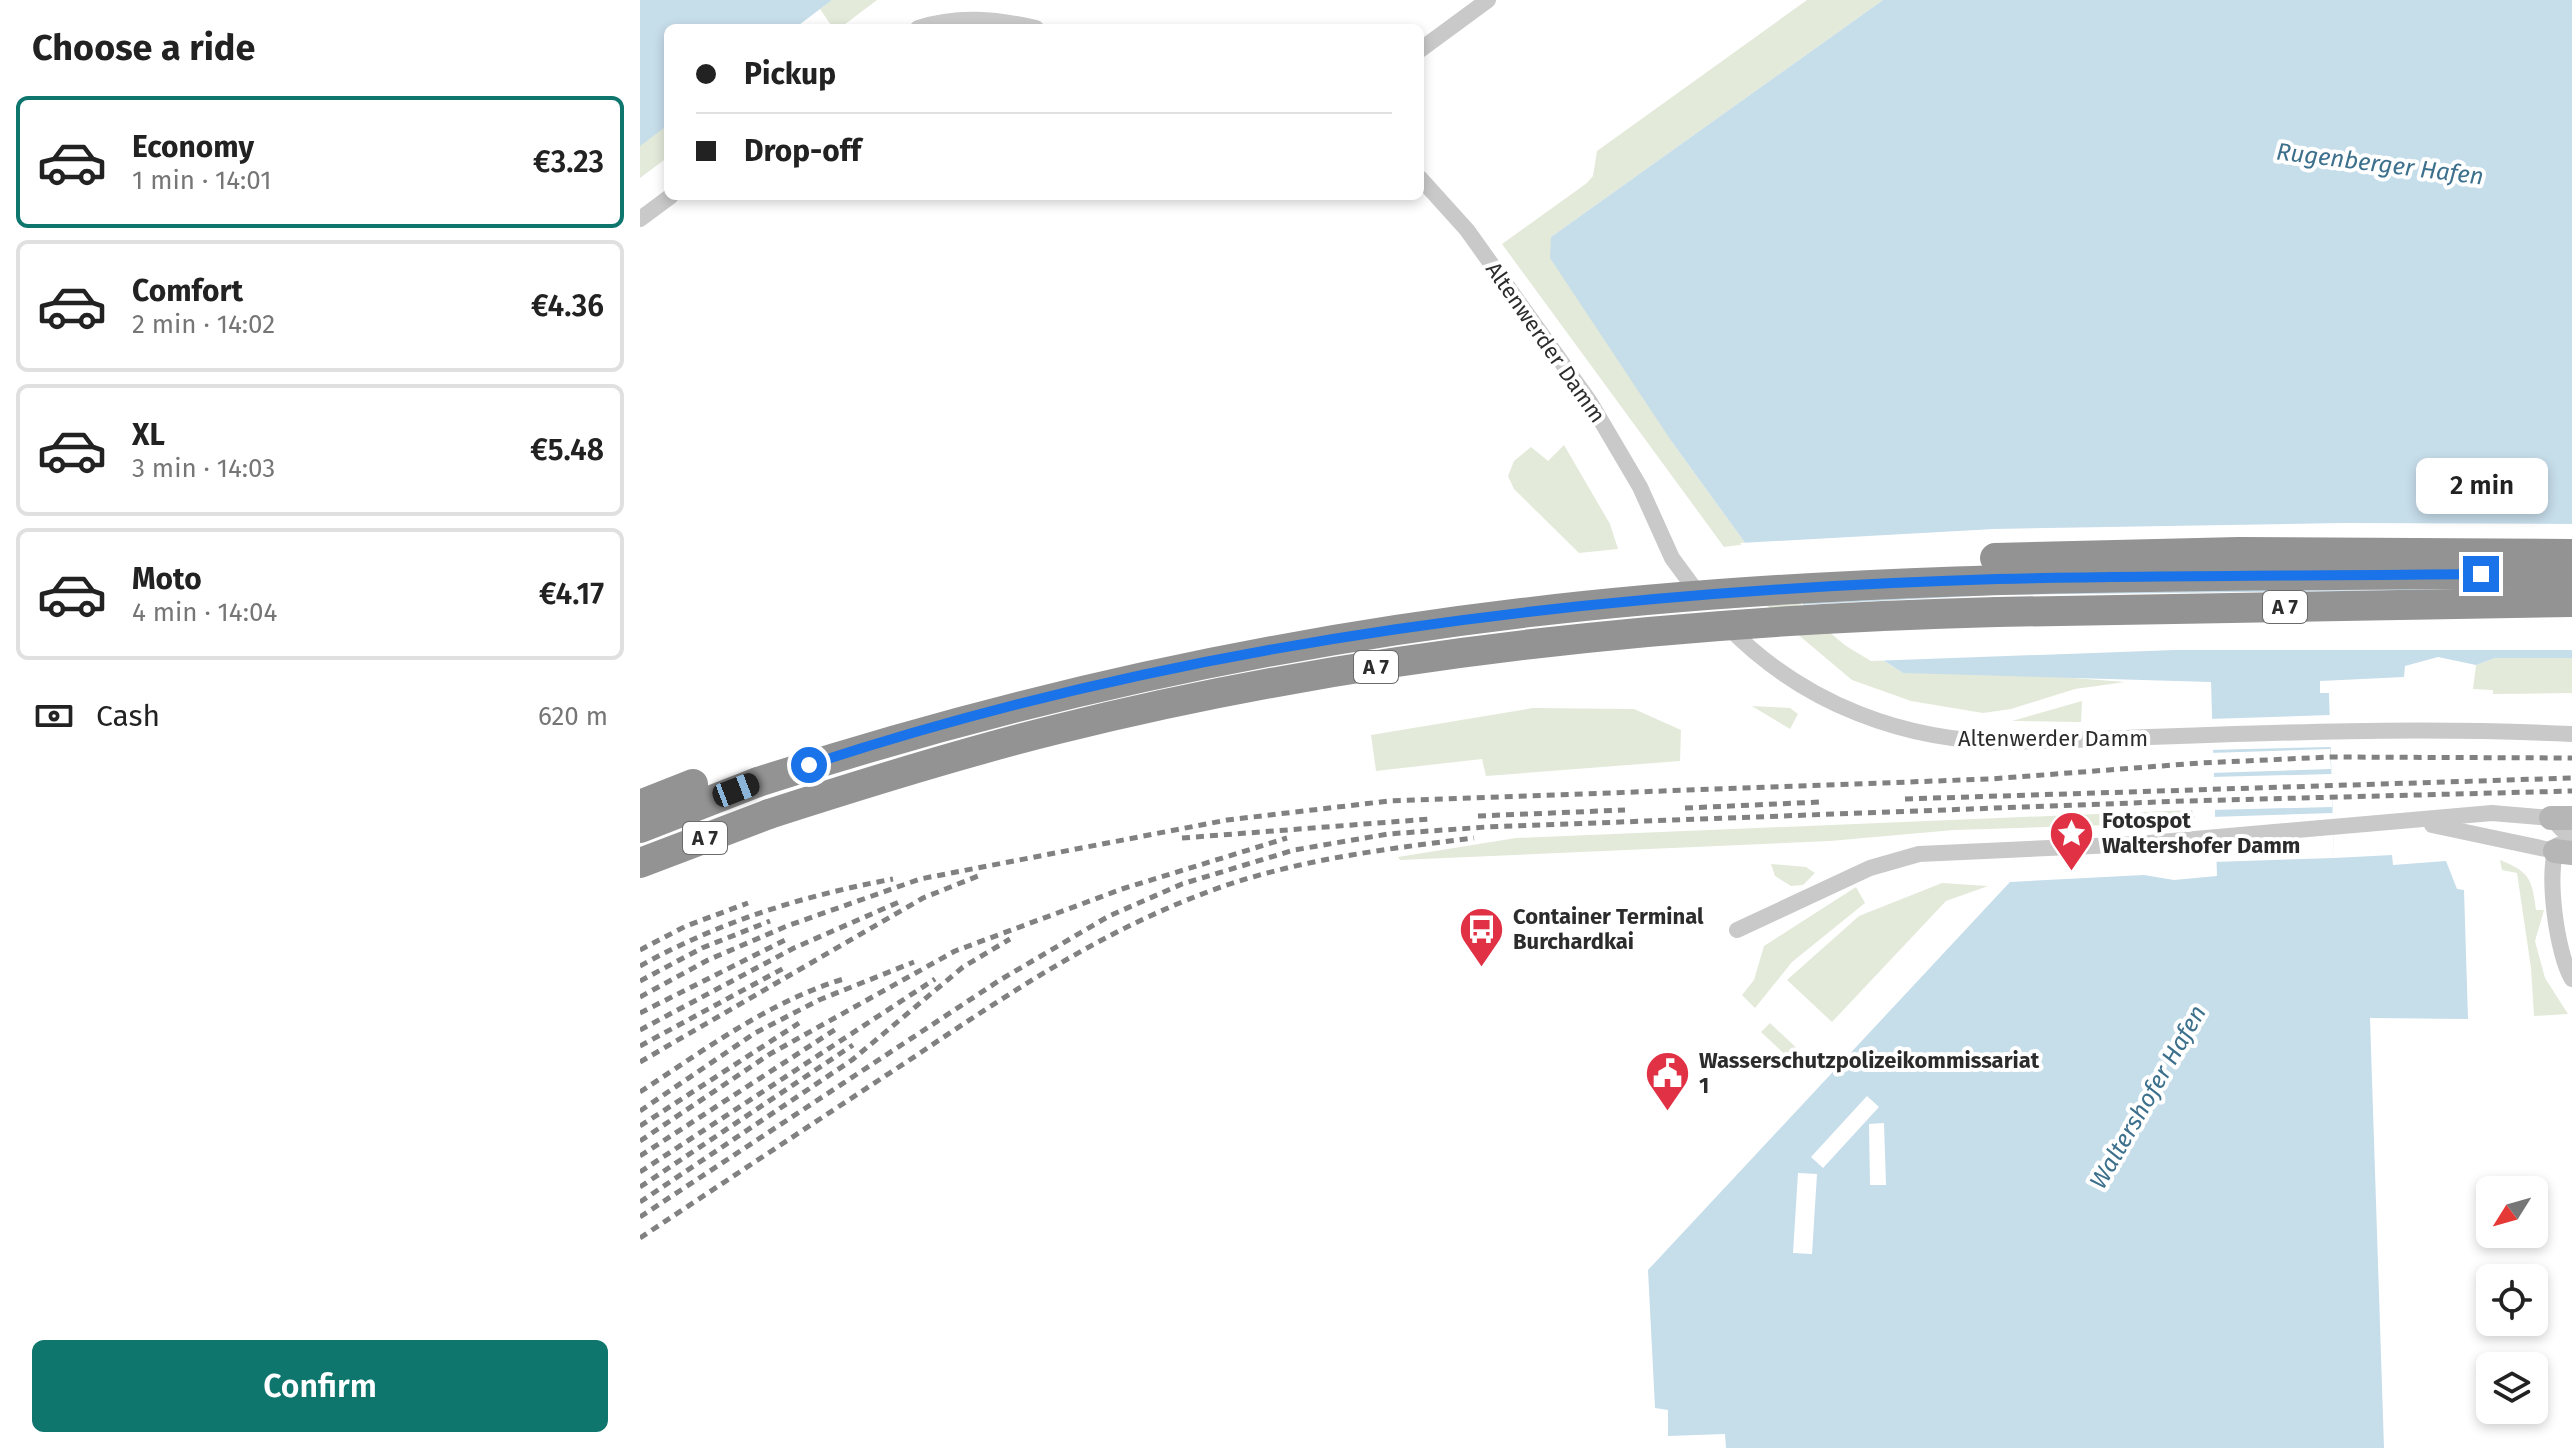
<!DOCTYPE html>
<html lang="en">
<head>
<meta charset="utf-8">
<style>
	body { margin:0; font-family:"Fira Sans",sans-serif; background:#f2f2f2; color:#222; height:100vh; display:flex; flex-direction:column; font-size:30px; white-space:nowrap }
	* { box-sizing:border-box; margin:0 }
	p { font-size:26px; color:#767676 }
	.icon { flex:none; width:44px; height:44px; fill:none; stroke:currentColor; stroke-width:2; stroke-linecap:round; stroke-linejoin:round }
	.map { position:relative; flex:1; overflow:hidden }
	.panel { display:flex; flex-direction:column; background:#fff; width:640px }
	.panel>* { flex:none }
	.guide { position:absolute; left:24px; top:24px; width:760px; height:176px; border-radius:12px; box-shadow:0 4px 12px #0003; display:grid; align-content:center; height:176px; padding:0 32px; background:#fff }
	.needle { width:52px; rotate:233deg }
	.fabs { position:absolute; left:1836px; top:1176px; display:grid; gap:16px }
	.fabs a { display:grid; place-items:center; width:72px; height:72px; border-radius:12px; background:#fff; box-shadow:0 4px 12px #0003; font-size:40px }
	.end { position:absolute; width:36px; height:36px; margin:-18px; border:10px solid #1a73e8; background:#fff; box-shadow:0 0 0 4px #fff }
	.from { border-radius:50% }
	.bubble { position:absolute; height:56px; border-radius:12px; background:#fff; box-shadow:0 4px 12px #0003; font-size:26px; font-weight:600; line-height:56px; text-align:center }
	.car { position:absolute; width:24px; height:48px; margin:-24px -12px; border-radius:10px; box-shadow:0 0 6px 2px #0007; background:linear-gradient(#222 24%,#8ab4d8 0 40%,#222 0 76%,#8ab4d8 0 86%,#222 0) }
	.guide b { display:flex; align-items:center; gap:28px; height:76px; font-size:30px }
	.guide b+b { border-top:2px solid #e0e0e0 }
	.guide i { width:20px; height:20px; background:#222 }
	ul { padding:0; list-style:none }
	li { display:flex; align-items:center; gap:24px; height:132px; margin:0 16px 12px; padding:0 16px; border:4px solid #e0e0e0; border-radius:12px }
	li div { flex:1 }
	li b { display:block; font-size:30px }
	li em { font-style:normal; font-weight:600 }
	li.on { border-color:#0f766e }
	li>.icon { width:72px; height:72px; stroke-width:1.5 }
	h2 { padding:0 32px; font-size:36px; line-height:96px }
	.pay { display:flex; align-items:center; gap:20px; height:88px; padding:0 32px; font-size:30px }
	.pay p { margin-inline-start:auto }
	.button { display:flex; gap:16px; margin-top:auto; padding:16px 32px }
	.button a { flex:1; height:92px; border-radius:12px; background:#0f766e; color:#fff; font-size:32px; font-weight:600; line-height:92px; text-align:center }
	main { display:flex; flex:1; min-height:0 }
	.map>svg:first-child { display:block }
</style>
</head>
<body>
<main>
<section class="panel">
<h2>Choose a ride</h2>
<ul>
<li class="on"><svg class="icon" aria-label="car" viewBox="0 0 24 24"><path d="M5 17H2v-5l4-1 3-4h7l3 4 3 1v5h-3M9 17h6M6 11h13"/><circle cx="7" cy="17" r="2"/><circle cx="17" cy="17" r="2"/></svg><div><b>Economy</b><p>1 min · 14:01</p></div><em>€3.23</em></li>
<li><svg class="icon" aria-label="car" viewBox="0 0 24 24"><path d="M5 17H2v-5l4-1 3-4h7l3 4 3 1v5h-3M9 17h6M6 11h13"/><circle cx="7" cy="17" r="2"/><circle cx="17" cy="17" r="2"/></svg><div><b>Comfort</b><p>2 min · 14:02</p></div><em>€4.36</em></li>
<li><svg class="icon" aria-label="car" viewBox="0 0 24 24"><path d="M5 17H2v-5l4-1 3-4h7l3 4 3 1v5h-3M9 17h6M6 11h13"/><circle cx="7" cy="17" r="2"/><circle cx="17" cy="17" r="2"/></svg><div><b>XL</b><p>3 min · 14:03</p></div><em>€5.48</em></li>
<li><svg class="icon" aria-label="car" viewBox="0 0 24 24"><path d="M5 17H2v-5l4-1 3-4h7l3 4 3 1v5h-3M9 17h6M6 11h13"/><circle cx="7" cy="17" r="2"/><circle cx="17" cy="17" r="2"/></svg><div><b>Moto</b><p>4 min · 14:04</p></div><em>€4.17</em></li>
</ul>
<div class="pay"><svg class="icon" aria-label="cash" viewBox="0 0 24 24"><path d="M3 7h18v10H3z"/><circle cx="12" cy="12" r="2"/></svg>Cash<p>620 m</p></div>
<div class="button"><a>Confirm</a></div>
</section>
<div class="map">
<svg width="1932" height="1448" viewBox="0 0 1932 1448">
	<rect width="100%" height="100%" fill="#fff"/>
	<path fill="#e3eada" d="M 192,0 L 237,0 L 200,28 L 193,28 L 180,9 Z
		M 1167,0 L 1243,0 L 911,237 L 1032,442 L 1106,544 L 1084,547 L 862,244 L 947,183 L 953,176 L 957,151 Z
		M 28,124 L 28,157 L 0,178 L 0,145 Z
		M 924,445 L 970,524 L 978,549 L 939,553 L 874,489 L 868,476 L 874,461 L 891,447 L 908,461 Z
		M 1145,588 L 1173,616 L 1263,673 L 1369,673 L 1485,682 L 1435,689 L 1371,709 L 1343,713 L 1271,701 L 1212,680 L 1136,616 L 1117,593 Z
		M 1855,658 L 1932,658 L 1932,693 L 1853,694 L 1853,690 L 1833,689 L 1836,665 Z
		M 1442,701 L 1441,722 L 1372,721 Z
		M 1112,706 L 1150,708 L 1158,714 L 1150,729 Z
		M 893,708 L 994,709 L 1041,730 L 1040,761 L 846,776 L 842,759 L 736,771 L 731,735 Z
		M 1552,810 L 1555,818 L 1534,823 L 1314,830 L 1190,841 L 760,860 L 758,857 L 876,838 Z
		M 1860,860 C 1890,872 1892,879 1896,910 L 1904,910 L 1895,941 L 1905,978 L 1928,1014 L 1894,1016 L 1891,968 L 1877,873 L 1862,870 Z
		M 1131,864 L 1166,867 L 1175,873 L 1163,885 L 1151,886 L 1135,876 Z
		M 1302,883 L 1348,886 L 1306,901 L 1192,1022 L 1147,980 L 1219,916 Z
		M 1216,887 L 1225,903 L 1152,962 L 1115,1008 L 1102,995 L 1114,980 L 1124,946 Z
		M 1130,1023 L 1163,1054 L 1154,1063 L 1121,1032 Z"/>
	<path fill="#c6ddea" d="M 0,0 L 192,0 L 155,28 L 28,28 L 28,125 L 0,146 Z
		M 1243,0 L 1932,0 L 1932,658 L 1855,658 L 1836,665 L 1798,657 L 1765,666 L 1764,677 L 1680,681 L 1680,693 L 1689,693 L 1694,858 L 1752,855 L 1753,865 L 1806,861 L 1817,889 L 1824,890 L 1828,1019 L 1730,1018 L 1744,1448 L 1086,1448 L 1085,1434 L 1028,1436 L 1028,1410 L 1015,1408 L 1008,1270 L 1370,882 L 1504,875 L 1534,880 L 1577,876 L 1571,682 L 1263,673 L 1173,615 L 1106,544 L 1032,442 L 910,258 L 911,237 Z"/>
	<path fill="#fff" d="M 1703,523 L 1932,524 L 1932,585 L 1142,591 L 1100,543 L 1354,529 Z
		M 1932,588 L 1932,650 L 1535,650 L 1231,661 L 1206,646 L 1157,605 L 1353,595 Z
		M 1690,715 L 1691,747 L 1569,750 L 1568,719 Z
		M 1690,749 L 1691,769 L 1570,773 L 1569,753 Z
		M 1692,774 L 1692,807 L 1571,810 L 1570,777 Z
		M 1693,813 L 1694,858 L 1573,862 L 1571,817 Z
		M 1227,1096 L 1239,1107 L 1183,1168 L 1171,1157 Z
		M 1244,1123 L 1246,1185 L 1230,1185 L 1229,1124 Z
		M 1158,1173 L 1177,1174 L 1172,1254 L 1153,1253 Z"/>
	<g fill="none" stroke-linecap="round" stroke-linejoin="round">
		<path stroke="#c9c9c9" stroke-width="16" d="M 278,28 C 318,15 356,19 396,28
			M 780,50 L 848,0
			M 780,178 L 827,230 L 950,402 L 1000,487 L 1032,558 L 1060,596
			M 0,219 L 31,196
			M 1087,626 C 1163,704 1266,743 1375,742 C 1560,736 1746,725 1932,734
			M 1792,825 L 1915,851
			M 1918,845 C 1905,870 1917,955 1932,979
			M 1097,930 L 1230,868 L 1279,854 L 1498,844 L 1852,813 L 1911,818 L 1932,840"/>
		<path stroke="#b6b6b6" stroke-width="24" d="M 1911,818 L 1932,818
			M 1915,851 L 1932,853"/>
		<path stroke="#939393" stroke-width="30" d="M 1355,558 L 1599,552 L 1932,554
			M 1357,612 L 1932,602
			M 0,805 L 53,784
			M 0,828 L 118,782
			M 0,863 L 129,814"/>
		<path stroke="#818181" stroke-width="5" stroke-dasharray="8 6" stroke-linecap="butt" d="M 1265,799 L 1932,778
			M 1045,808 L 1181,802
			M 838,816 L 985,810
			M 542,838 L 790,819
			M 0,950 L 46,926 L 108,903
			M 0,966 C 81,921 162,896 253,879
			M 0,981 L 62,948 L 130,921
			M 0,997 L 68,960 L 147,926 L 280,879 L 587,820 L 749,801 L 1350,779 L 1560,763 L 1691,757 L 1932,758
			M 0,1013 L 147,939
			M 0,1030 L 154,948 L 259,902
			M 0,1046 L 144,968
			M 0,1062 L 283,898 L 343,874
			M 0,1092 C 66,1049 131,1000 207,978
			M 0,1111 L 115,1033 L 179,1000 L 274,962
			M 0,1126 L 159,1023
			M 0,1141 L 130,1054 L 315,951 L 482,889 L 647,838
			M 0,1156 L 196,1029
			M 0,1172 L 295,979
			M 0,1187 L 213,1045
			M 0,1202 L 212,1060 L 323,967 L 370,939
			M 0,1217 L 360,980 L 469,916 L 542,884 L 654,850 L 748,834 L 846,827 L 1545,801 L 1932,791
			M 0,1238 C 89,1179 178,1120 268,1061 C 371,992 471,924 590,884 C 669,858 753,848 834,838"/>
		<path stroke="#939393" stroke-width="30" d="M 118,782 C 368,701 621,644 882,613 C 1230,571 1582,577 1932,573
			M 129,814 C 225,783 321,753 418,729 C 721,653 1046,620 1357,612"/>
	</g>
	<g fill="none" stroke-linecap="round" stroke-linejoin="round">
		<path stroke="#1a73e8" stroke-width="10" d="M 169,765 C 551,639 956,591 1357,579 C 1518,575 1680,576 1841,574"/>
	</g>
	<defs>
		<symbol id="sight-pin" viewBox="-11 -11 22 30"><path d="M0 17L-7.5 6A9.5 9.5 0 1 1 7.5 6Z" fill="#e13144" stroke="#fff"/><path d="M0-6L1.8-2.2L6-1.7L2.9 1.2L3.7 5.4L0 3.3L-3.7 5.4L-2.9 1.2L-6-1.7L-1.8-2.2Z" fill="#fff"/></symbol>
		<symbol id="bus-pin" viewBox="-11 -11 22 30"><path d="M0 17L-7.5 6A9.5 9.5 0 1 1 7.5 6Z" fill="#e13144" stroke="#fff"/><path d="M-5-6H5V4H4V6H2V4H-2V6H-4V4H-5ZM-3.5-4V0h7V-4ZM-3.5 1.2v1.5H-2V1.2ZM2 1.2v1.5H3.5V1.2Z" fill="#fff"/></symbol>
		<symbol id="civic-pin" viewBox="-11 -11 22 30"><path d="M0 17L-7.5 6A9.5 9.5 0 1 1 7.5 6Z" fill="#e13144" stroke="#fff"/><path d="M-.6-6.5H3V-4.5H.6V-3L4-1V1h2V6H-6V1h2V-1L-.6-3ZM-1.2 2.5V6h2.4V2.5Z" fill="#fff"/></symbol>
	</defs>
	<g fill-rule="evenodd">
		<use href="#sight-pin" x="1406" y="808" width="51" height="69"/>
		<use href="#bus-pin" x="816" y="904" width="51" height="69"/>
		<use href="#civic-pin" x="1002" y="1048" width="51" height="69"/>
	</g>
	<g text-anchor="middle" stroke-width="8" stroke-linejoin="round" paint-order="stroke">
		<g fill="#fff" stroke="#6b6b6b" stroke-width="2">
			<rect x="1623" y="591" width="44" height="32" rx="6"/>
			<rect x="714" y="651" width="44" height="32" rx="6"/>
			<rect x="43" y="822" width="44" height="32" rx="6"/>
		</g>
		<g font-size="20" font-weight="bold" fill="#2c2c2c">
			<text x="1645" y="614">A 7</text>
			<text x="736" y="674">A 7</text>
			<text x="65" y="845">A 7</text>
		</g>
		<g font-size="22" fill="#2c2c2c" stroke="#fff">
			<text transform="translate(906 342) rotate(55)" y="8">Altenwerder Damm</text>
			<text x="1413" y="746">Altenwerder Damm</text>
		</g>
		<g font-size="22" font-weight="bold" fill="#2c2c2c" stroke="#fff" text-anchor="start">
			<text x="1462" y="828">Fotospot<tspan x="1462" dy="25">Waltershofer Damm</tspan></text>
			<text x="873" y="924">Container Terminal<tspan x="873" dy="25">Burchardkai</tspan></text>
			<text x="1059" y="1068">Wasserschutzpolizeikommissariat<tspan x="1059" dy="25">1</tspan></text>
		</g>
		<g font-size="24" font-style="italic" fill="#3d708c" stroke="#fff">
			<text transform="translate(1740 164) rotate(7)" y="8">Rugenberger Hafen</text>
			<text transform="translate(1508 1097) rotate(-60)" y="8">Waltershofer Hafen</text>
		</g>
	</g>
</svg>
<div class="fabs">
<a><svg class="needle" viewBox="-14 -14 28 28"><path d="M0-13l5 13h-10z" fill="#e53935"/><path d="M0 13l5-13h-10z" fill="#767676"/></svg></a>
<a><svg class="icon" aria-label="locate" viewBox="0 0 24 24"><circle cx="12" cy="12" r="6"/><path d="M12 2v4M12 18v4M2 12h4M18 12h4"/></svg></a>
<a><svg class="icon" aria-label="layers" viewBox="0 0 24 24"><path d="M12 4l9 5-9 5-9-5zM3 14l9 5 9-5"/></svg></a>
</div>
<i class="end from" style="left:169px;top:765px"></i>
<i class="end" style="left:1841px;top:574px"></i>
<div class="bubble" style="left:1776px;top:458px;width:132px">2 min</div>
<i class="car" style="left:96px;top:790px;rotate:69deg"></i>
<div class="guide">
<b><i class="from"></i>Pickup</b>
<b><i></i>Drop-off</b>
</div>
</div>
</main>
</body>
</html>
